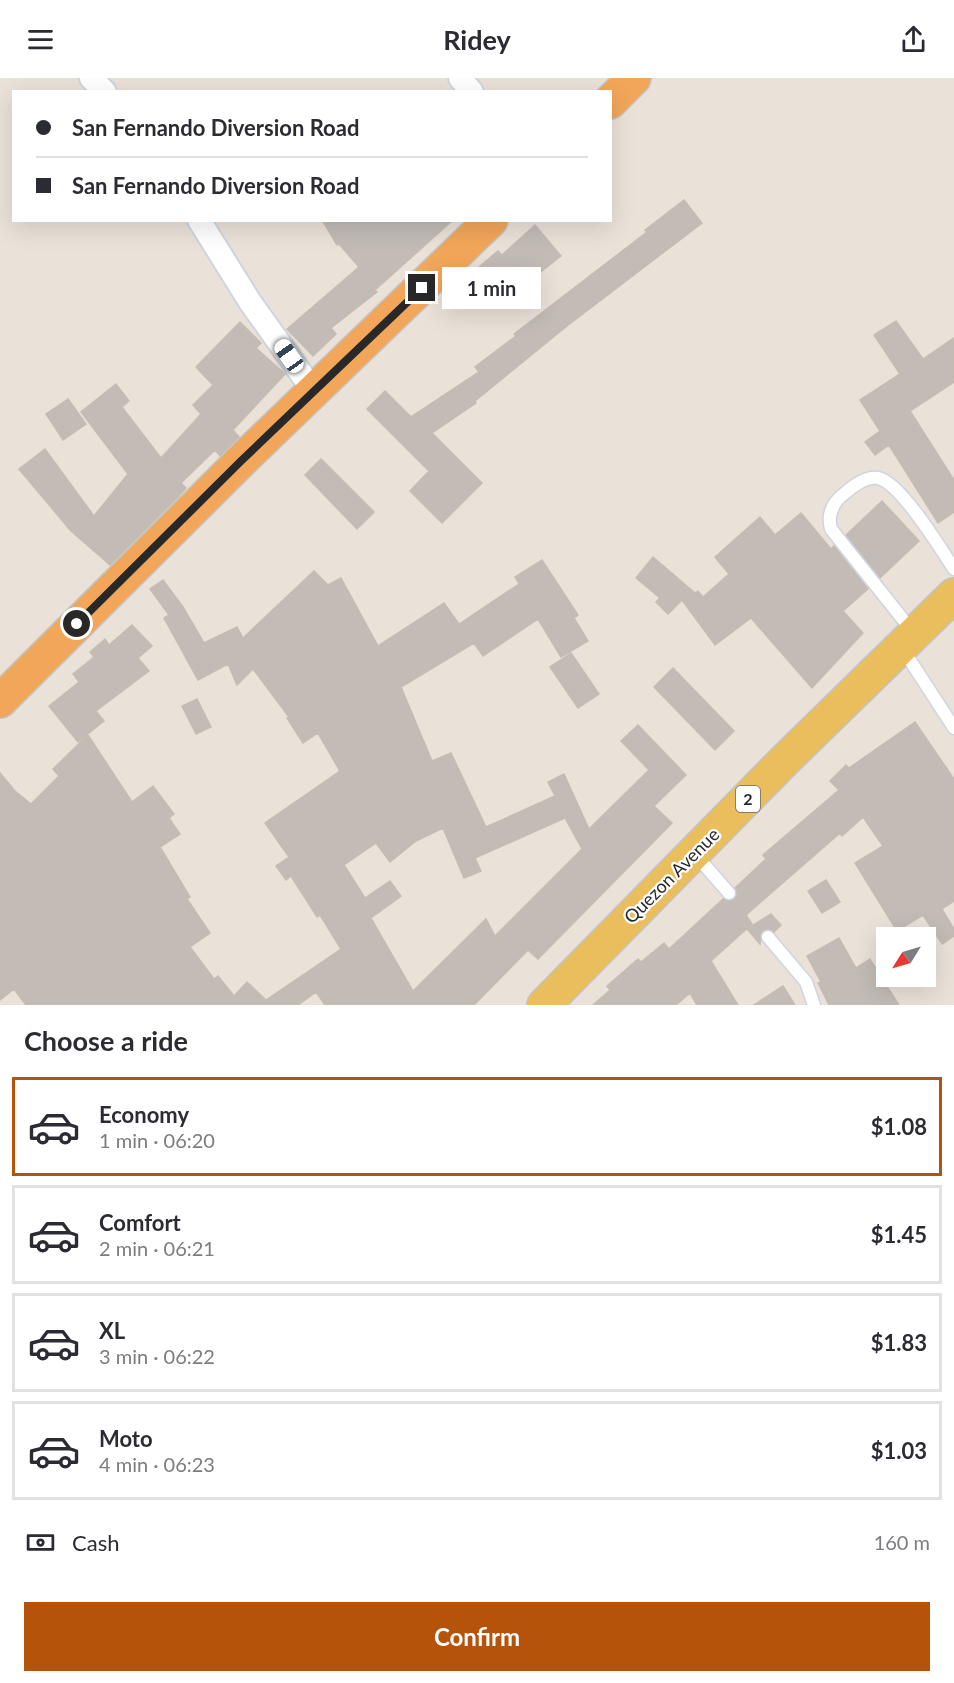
<!DOCTYPE html>
<html lang="en">
<head>
<meta charset="utf-8">
<style>
	body { margin:0; font-family:Lato,sans-serif; background:#f2f2f3; color:#2b2b33; height:100vh; display:flex; flex-direction:column; font-size:22px; white-space:nowrap }
	* { box-sizing:border-box; margin:0 }
	p { font-size:20px; color:#7c7c81 }
	.icon { flex:none; width:33px; height:33px; fill:none; stroke:currentColor; stroke-width:2; stroke-linecap:round; stroke-linejoin:round }
	.map { position:relative; height:927px; overflow:hidden }
	.details { display:flex; flex-direction:column; background:#fff; flex:1 }
	.details>* { flex:none }
	.guide { position:absolute; left:12px; top:12px; width:600px; height:132px; border-radius:0px; box-shadow:0 6px 24px #0002; display:grid; align-content:center; height:132px; padding:0 24px; background:#fff }
	.needle { width:39px; rotate:233deg }
	.fabs { position:absolute; left:876px; top:849px; display:grid; gap:12px }
	.fabs a { display:grid; place-items:center; width:60px; height:60px; border-radius:0px; background:#fff; box-shadow:0 6px 24px #0002; font-size:30px }
	.end { position:absolute; width:27px; height:27px; margin:-14px; border:8px solid #282828; background:#fff; box-shadow:0 0 0 3px #fff }
	.from { border-radius:50% }
	.bubble { position:absolute; height:42px; border-radius:0px; background:#fff; box-shadow:0 6px 24px #0002; font-size:20px; font-weight:700; line-height:42px; text-align:center }
	.car { position:absolute; width:18px; height:36px; margin:-18px -9px; border-radius:8px; box-shadow:0 0 4px 2px #0007; background:linear-gradient(#fff 24%,#345 0 40%,#fff 0 76%,#345 0 86%,#fff 0) }
	.guide b { display:flex; align-items:center; gap:21px; height:57px; font-size:22px }
	.guide b+b { border-top:2px solid #e1e1e2 }
	.guide i { width:15px; height:15px; background:#2b2b33 }
	ul { padding:0; list-style:none }
	li { display:flex; align-items:center; gap:18px; height:99px; margin:0 12px 9px; padding:0 12px; border:3px solid #e1e1e2; border-radius:0px }
	li div { flex:1 }
	li b { display:block; font-size:22px }
	li em { font-style:normal; font-weight:700 }
	li.current { border-color:#b45309 }
	li>.icon { width:54px; height:54px; stroke-width:1.5 }
	h2 { padding:0 24px; font-size:27px; line-height:72px }
	.pay { display:flex; align-items:center; gap:15px; height:66px; padding:0 24px; font-size:22px }
	.pay p { margin-inline-start:auto }
	.primary-button { display:flex; gap:12px; margin-top:auto; padding:12px 24px }
	.primary-button a { flex:1; height:69px; border-radius:0px; background:#b45309; color:#fff; font-size:24px; font-weight:700; line-height:69px; text-align:center }
	header { display:flex; justify-content:space-between; align-items:center; height:78px; padding:0 24px; background:#fff; font-size:27px; font-weight:700 }
	.map>svg:first-child { display:block }
</style>
</head>
<body>
<header><svg class="icon" aria-label="menu" viewBox="0 0 24 24"><path d="M4 6h16M4 12h16M4 18h16"/></svg>Ridey<svg class="icon" aria-label="share" viewBox="0 0 24 24"><path d="M12 15V3M7 8l5-5 5 5M5 13v7h14v-7"/></svg></header>
<div class="map">
<svg width="954" height="927" viewBox="0 0 954 927">
	<rect width="100%" height="100%" fill="#eae1d9"/>
	<path fill="#c2bbb6" stroke="#c5bdb3" stroke-width="1.5" fill-rule="evenodd" d="M 684,122 L 702,145 L 567,248 L 475,323 L 476,325 L 432,355 L 482,405 L 442,445 L 410,413 L 429,393 L 367,331 L 385,313 L 411,339 L 479,294 L 475,289 L 516,258 L 514,256 L 647,154 L 645,152 Z
		M 322,142 L 453,142 L 375,212 L 377,214 L 331,250 L 336,256 L 313,278 L 287,251 L 359,189 L 339,166 L 337,167 Z
		M 535,147 L 561,178 L 505,222 L 479,189 L 498,173 L 502,177 Z
		M 896,243 L 923,281 L 954,260 L 954,304 L 910,333 L 954,402 L 954,434 L 938,445 L 889,367 L 875,377 L 865,364 L 880,353 L 860,322 L 900,296 L 874,257 Z
		M 240,244 L 261,265 L 256,270 L 285,296 L 233,352 L 239,359 L 220,378 L 215,372 L 181,405 L 186,410 L 178,419 L 110,487 L 70,452 L 19,391 L 45,371 L 94,438 L 128,396 L 81,334 L 116,306 L 129,323 L 122,329 L 161,380 L 201,336 L 193,327 L 213,307 L 196,289 Z
		M 68,321 L 86,346 L 63,362 L 46,336 Z
		M 321,381 L 374,434 L 357,451 L 305,397 Z
		M 882,423 L 919,463 L 880,500 L 846,457 Z
		M 801,435 L 831,471 L 834,468 L 868,511 L 843,533 L 863,555 L 812,610 L 751,540 L 715,567 L 682,522 L 668,536 L 656,524 L 660,520 L 636,500 L 653,479 L 695,515 L 698,513 L 703,519 L 729,496 L 715,479 L 760,439 L 775,457 Z
		M 542,482 L 578,537 L 574,540 L 588,563 L 561,579 L 538,541 L 483,578 L 474,565 L 401,609 L 432,683 L 451,675 L 486,749 L 555,718 L 548,704 L 564,696 L 589,751 L 649,692 L 621,663 L 638,647 L 686,697 L 654,728 L 672,745 L 538,881 L 528,872 L 474,927 L 325,927 L 316,914 L 298,927 L 26,927 L 14,911 L 0,922 L 0,695 L 15,713 L 31,726 L 59,698 L 53,691 L 88,657 L 132,724 L 153,708 L 174,736 L 169,740 L 180,756 L 160,769 L 190,819 L 187,821 L 210,855 L 190,869 L 214,901 L 218,898 L 234,918 L 247,904 L 266,922 L 341,871 L 320,837 L 317,839 L 291,798 L 286,802 L 276,788 L 289,779 L 265,745 L 340,693 L 318,655 L 303,665 L 287,640 L 289,639 L 253,591 L 237,607 L 228,586 L 198,602 L 164,540 L 169,537 L 150,511 L 163,502 L 183,529 L 204,565 L 237,549 L 243,560 L 314,493 L 328,507 L 341,500 L 378,568 L 444,525 L 459,546 L 519,506 L 515,499 ZM 565,740 L 582,771 L 495,858 L 486,841 L 413,913 L 371,840 L 401,818 L 390,803 L 365,820 L 344,787 L 376,765 L 390,784 L 416,763 L 443,750 L 464,800 L 481,793 L 475,780 Z
		M 132,547 L 152,568 L 138,580 L 149,593 L 96,633 L 104,643 L 78,664 L 49,628 L 79,604 L 73,596 L 94,579 L 90,574 L 105,561 L 109,567 Z
		M 571,575 L 599,616 L 578,630 L 550,589 Z
		M 673,590 L 734,653 L 715,672 L 654,609 Z
		M 197,621 L 211,649 L 196,656 L 182,628 Z
		M 915,644 L 954,701 L 954,823 L 942,831 L 954,851 L 954,858 L 942,866 L 923,837 L 897,853 L 855,785 L 883,768 L 863,739 L 842,758 L 840,755 L 746,837 L 752,846 L 711,883 L 738,927 L 697,927 L 690,915 L 676,927 L 593,927 L 610,912 L 607,908 L 638,881 L 641,884 L 664,865 L 669,871 L 723,821 L 734,822 L 737,817 L 735,810 L 766,781 L 763,777 L 839,712 L 830,703 L 846,687 L 849,690 Z
		M 826,802 L 840,824 L 822,835 L 808,813 Z
		M 771,836 L 781,847 L 774,854 L 767,851 L 762,853 L 760,866 L 747,851 Z
		M 839,860 L 856,890 L 870,881 L 899,927 L 829,927 L 818,905 L 821,904 L 807,878 Z
		M 783,908 L 795,927 L 754,927 Z"/>
	<g fill="none" stroke-linecap="round" stroke-linejoin="round">
		<defs>
			<path id="service" d="M 913,554 L 831,451 C 827,436 833,424 845,415 C 853,408 867,398 878,400 C 900,404 941,471 954,491
				M 902,570 L 954,650
				M 694,775 L 729,815
				M 768,859 L 806,904 L 814,927"/>
			<path id="minor" d="M 91,0 L 105,14
				M 460,0 L 472,14
				M 199,142 L 250,224 L 315,315"/>
			<path id="primary" d="M 544,927 L 785,682 L 954,517"/>
			<path id="trunk" d="M 610,24 L 634,0
				M 0,623 L 241,383 L 491,142"/>
		</defs>
		<use href="#service" stroke="#cfd4e0" stroke-width="15"/>
		<use href="#minor" stroke="#cfd4e0" stroke-width="26"/>
		<use href="#primary" stroke="#c3c3c3" stroke-width="36"/>
		<use href="#trunk" stroke="#c3c3c3" stroke-width="36"/>
		<use href="#service" stroke="#fff" stroke-width="12"/>
		<use href="#minor" stroke="#fff" stroke-width="22"/>
		<use href="#primary" stroke="#ebbe5d" stroke-width="33"/>
		<use href="#trunk" stroke="#f2a65a" stroke-width="33"/>
	</g>
	<g fill="none" stroke-linecap="round" stroke-linejoin="round">
		<path stroke="#282828" stroke-width="8" d="M 77,546 L 241,383 L 422,210"/>
	</g>
	<g text-anchor="middle" stroke-width="4.5" stroke-linejoin="round" paint-order="stroke">
		<rect fill="#fff" stroke="#686868" stroke-width="1.5" x="736" y="708" width="24" height="26" rx="4.5"/>
		<g font-size="16" font-weight="bold" fill="#282828">
			<text x="748" y="727">2</text>
		</g>
		<g font-size="18" fill="#282828" stroke="#fff">
			<text transform="translate(672 798) rotate(-45)" y="6">Quezon Avenue</text>
		</g>
	</g>
</svg>
<div class="fabs">
<a><svg class="needle" viewBox="-14 -14 28 28"><path d="M0-13l5 13h-10z" fill="#e53935"/><path d="M0 13l5-13h-10z" fill="#7c7c81"/></svg></a>
</div>
<i class="end from" style="left:77px;top:546px"></i>
<i class="end" style="left:422px;top:210px"></i>
<div class="bubble" style="left:442px;top:189px;width:99px">1 min</div>
<i class="car" style="left:289px;top:278px;rotate:325deg"></i>
<div class="guide">
<b><i class="from"></i>San Fernando Diversion Road</b>
<b><i></i>San Fernando Diversion Road</b>
</div>
</div>
<section class="details">
<h2>Choose a ride</h2>
<ul>
<li class="current"><svg class="icon" aria-label="car" viewBox="0 0 24 24"><path d="M5 17H2v-5l4-1 3-4h7l3 4 3 1v5h-3M9 17h6M6 11h13"/><circle cx="7" cy="17" r="2"/><circle cx="17" cy="17" r="2"/></svg><div><b>Economy</b><p>1 min · 06:20</p></div><em>$1.08</em></li>
<li><svg class="icon" aria-label="car" viewBox="0 0 24 24"><path d="M5 17H2v-5l4-1 3-4h7l3 4 3 1v5h-3M9 17h6M6 11h13"/><circle cx="7" cy="17" r="2"/><circle cx="17" cy="17" r="2"/></svg><div><b>Comfort</b><p>2 min · 06:21</p></div><em>$1.45</em></li>
<li><svg class="icon" aria-label="car" viewBox="0 0 24 24"><path d="M5 17H2v-5l4-1 3-4h7l3 4 3 1v5h-3M9 17h6M6 11h13"/><circle cx="7" cy="17" r="2"/><circle cx="17" cy="17" r="2"/></svg><div><b>XL</b><p>3 min · 06:22</p></div><em>$1.83</em></li>
<li><svg class="icon" aria-label="car" viewBox="0 0 24 24"><path d="M5 17H2v-5l4-1 3-4h7l3 4 3 1v5h-3M9 17h6M6 11h13"/><circle cx="7" cy="17" r="2"/><circle cx="17" cy="17" r="2"/></svg><div><b>Moto</b><p>4 min · 06:23</p></div><em>$1.03</em></li>
</ul>
<div class="pay"><svg class="icon" aria-label="cash" viewBox="0 0 24 24"><path d="M3 7h18v10H3z"/><circle cx="12" cy="12" r="2"/></svg>Cash<p>160 m</p></div>
<div class="primary-button"><a>Confirm</a></div>
</section>
</body>
</html>
